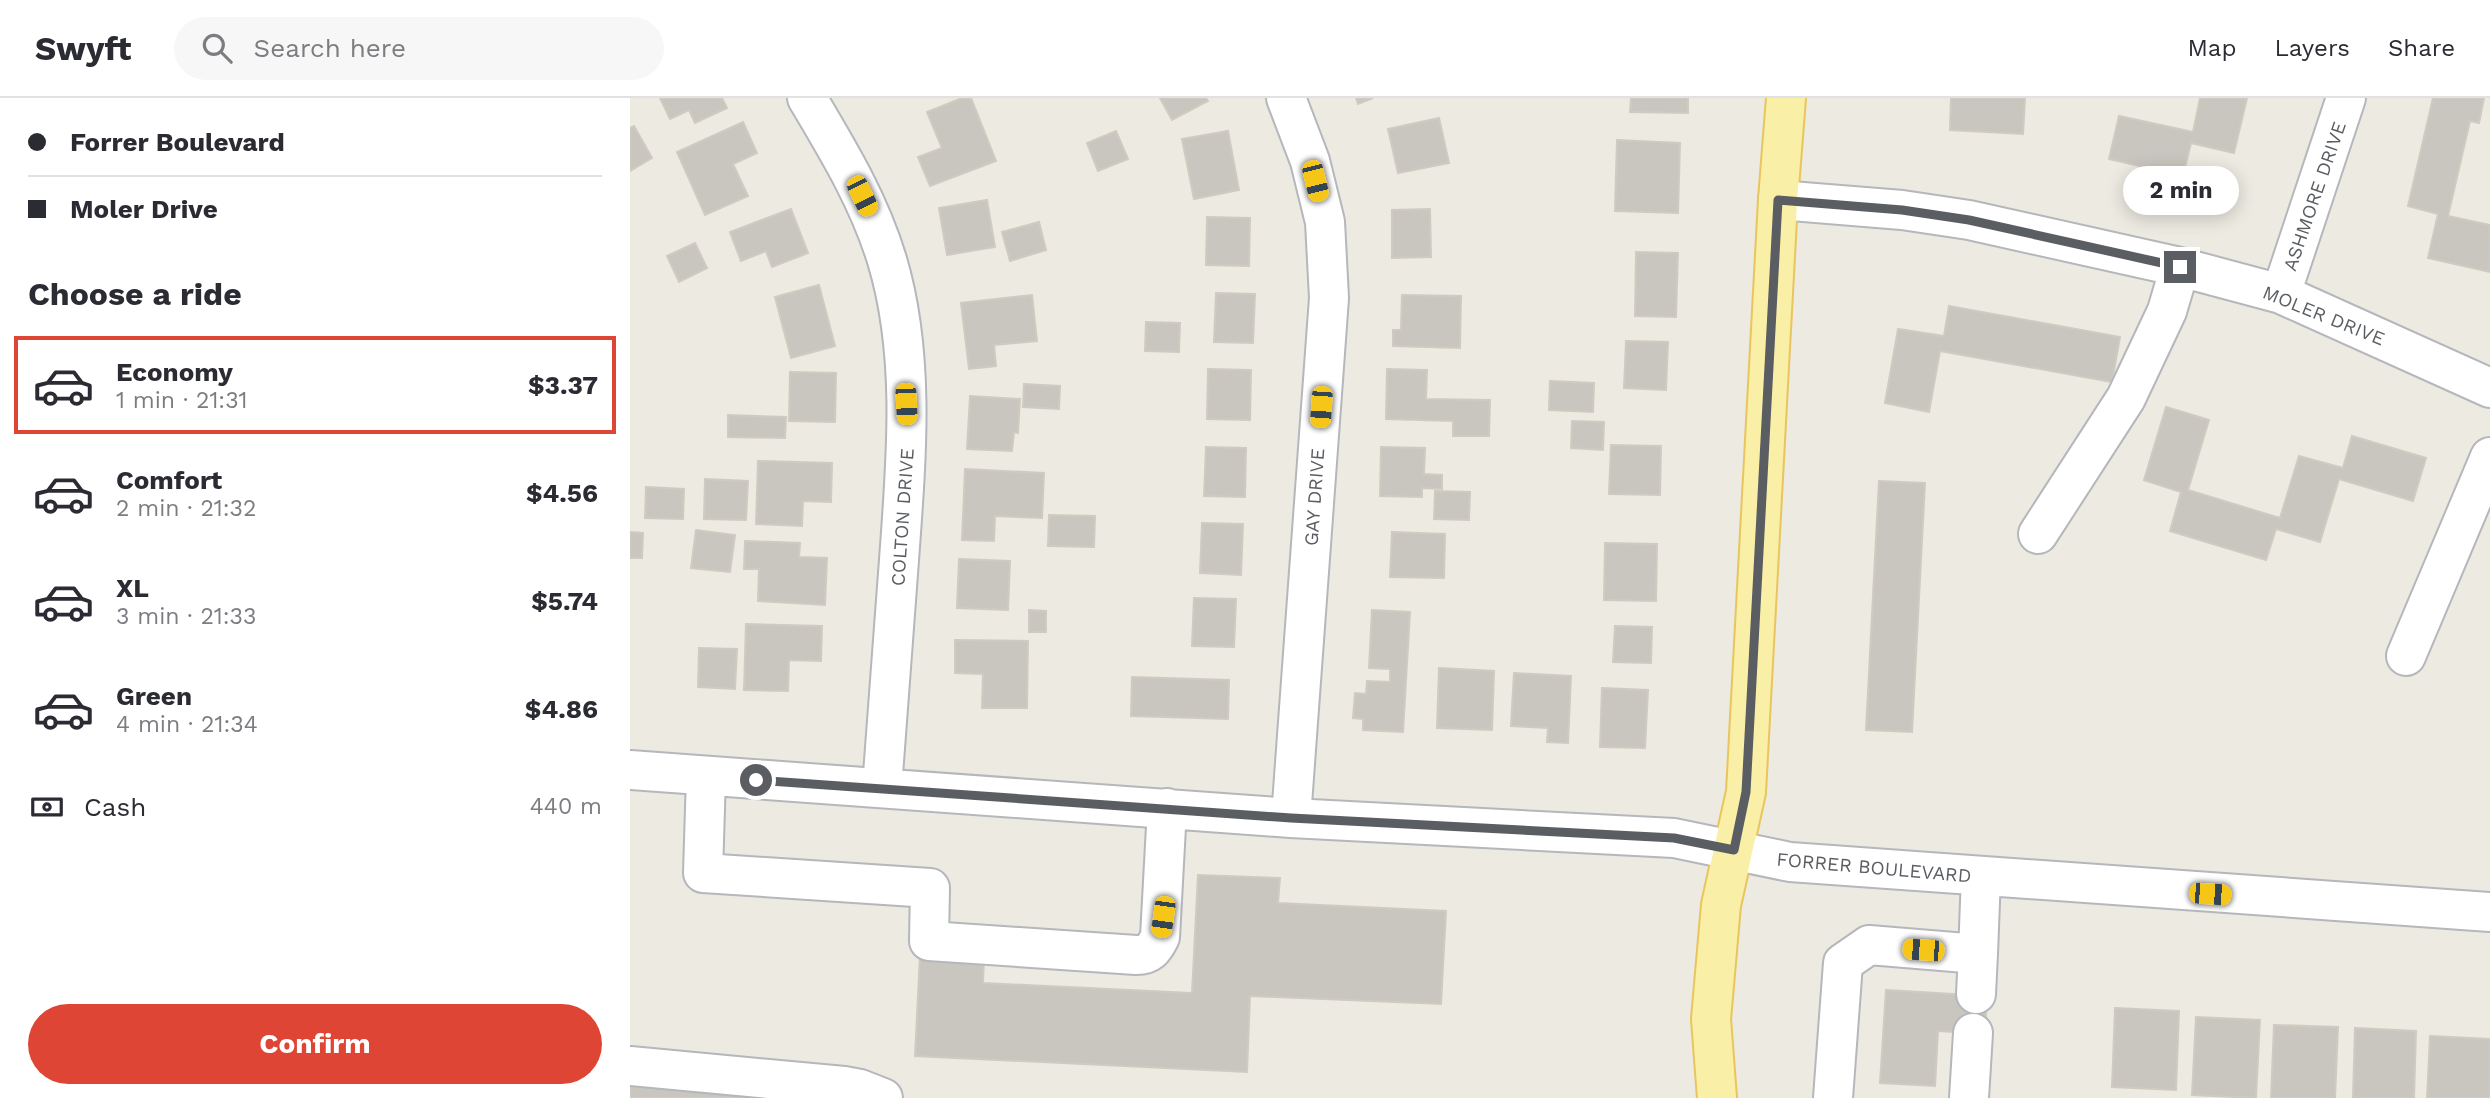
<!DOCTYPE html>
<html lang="en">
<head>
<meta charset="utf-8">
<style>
	body { margin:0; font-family:"Work Sans",sans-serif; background:#f7f7f7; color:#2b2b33; height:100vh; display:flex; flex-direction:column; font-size:26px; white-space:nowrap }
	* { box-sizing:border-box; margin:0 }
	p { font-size:23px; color:#7c7c81 }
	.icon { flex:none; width:38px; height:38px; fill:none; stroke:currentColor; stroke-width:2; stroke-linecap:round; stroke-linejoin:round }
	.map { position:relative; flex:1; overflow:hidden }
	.side { display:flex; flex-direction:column; background:#fff; width:630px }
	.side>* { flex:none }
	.hud { display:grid; align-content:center; height:154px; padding:0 28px; background:#fff }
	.end { position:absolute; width:32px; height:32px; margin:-16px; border:9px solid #5a5d61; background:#fff; box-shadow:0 0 0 4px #fff }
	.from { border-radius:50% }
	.bubble { position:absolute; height:49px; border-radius:24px; background:#fff; box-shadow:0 4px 18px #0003; font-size:23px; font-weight:700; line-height:49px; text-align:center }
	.car { position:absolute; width:21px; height:42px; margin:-21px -10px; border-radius:9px; box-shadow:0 0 5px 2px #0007; background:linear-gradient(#f5c518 24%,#345 0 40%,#f5c518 0 76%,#345 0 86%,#f5c518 0) }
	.hud b { display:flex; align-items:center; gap:24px; height:66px; font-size:26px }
	.hud b+b { border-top:2px solid #e1e1e2 }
	.hud i { width:18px; height:18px; background:#2b2b33 }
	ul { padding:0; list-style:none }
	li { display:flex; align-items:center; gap:21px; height:98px; margin:0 14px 10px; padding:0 14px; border:4px solid transparent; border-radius:0px }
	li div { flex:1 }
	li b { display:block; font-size:26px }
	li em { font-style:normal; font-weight:700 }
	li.current { border-color:#df4534 }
	li>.icon { width:63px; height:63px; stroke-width:1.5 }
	h2 { padding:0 28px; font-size:32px; line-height:84px }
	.pay { display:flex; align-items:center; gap:18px; height:77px; padding:0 28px; font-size:26px }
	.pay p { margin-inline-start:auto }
	.action { display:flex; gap:14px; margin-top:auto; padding:14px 28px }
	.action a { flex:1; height:80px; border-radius:42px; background:#df4534; color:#fff; font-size:28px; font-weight:700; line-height:80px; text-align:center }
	header { display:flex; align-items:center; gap:42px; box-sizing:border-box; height:98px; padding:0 35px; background:#fff; border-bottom:2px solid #e1e1e2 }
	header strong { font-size:33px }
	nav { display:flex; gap:38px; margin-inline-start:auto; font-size:24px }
	.search { width:490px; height:63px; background:#f7f7f7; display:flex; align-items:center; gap:18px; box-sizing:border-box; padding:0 24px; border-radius:38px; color:#7c7c81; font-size:26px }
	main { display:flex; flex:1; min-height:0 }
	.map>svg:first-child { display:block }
</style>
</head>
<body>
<header>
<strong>Swyft</strong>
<div class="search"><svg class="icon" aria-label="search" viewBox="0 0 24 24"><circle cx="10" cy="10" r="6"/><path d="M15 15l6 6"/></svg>Search here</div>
<nav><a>Map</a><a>Layers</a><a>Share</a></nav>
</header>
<main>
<section class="side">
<div class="hud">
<b><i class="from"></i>Forrer Boulevard</b>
<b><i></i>Moler Drive</b>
</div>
<h2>Choose a ride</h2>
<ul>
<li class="current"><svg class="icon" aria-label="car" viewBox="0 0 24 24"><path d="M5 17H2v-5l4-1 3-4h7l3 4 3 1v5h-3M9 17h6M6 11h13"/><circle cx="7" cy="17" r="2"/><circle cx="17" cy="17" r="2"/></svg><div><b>Economy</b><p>1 min · 21:31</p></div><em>$3.37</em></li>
<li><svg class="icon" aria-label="car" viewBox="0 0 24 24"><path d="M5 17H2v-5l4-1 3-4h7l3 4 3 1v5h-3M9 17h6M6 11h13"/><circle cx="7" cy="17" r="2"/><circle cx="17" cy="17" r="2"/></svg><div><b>Comfort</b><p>2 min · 21:32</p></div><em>$4.56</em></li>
<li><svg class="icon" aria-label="car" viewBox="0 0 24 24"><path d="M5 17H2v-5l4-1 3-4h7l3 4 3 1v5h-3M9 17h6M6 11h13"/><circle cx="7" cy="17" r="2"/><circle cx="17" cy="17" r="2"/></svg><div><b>XL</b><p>3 min · 21:33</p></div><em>$5.74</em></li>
<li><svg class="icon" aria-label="car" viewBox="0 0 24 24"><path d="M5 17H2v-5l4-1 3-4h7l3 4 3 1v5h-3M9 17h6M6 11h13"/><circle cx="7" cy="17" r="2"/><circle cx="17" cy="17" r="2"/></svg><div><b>Green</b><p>4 min · 21:34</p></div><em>$4.86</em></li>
</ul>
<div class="pay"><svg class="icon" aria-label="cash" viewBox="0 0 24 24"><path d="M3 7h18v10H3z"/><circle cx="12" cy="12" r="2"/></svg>Cash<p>440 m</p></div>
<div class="action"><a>Confirm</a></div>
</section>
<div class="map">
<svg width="1860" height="1000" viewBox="0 0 1860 1000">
	<rect width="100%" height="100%" fill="#eceae1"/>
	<path fill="#c9c6c0" stroke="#d0cbc0" stroke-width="2" d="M 30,0 L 92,0 L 97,10 L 65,25 L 59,12 L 40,21 Z
		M 332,0 L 341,0 L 366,63 L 300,88 L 288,59 L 312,50 L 297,14 Z
		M 530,0 L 576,0 L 578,3 L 542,22 Z
		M 726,0 L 743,0 L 728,6 Z
		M 1001,0 L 1058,0 L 1058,15 L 1000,14 Z
		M 1321,0 L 1395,0 L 1393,36 L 1320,32 Z
		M 1570,0 L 1617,0 L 1604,55 L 1561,45 L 1553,78 L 1479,61 L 1489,18 L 1563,34 Z
		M 1803,0 L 1854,0 L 1849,25 L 1840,23 L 1818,118 L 1860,127 L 1860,174 L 1798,160 L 1808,116 L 1778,108 Z
		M 809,20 L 819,65 L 768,75 L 758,31 Z
		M 113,24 L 127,55 L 103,66 L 118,98 L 75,117 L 47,54 Z
		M 4,28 L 22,60 L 0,73 L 0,30 Z
		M 486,33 L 498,61 L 468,73 L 457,45 Z
		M 598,33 L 609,92 L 564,101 L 552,41 Z
		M 987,42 L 1050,45 L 1048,115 L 985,113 Z
		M 357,102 L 365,149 L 317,157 L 309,110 Z
		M 161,111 L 178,155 L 142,169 L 136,153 L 111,163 L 100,134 Z
		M 800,111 L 801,159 L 762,160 L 762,112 Z
		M 577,119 L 620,120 L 619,168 L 576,167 Z
		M 409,124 L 416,152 L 380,163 L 372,134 Z
		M 65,145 L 77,170 L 49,184 L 37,158 Z
		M 1006,154 L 1048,155 L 1046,219 L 1005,218 Z
		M 189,187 L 205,248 L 161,260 L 145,199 Z
		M 586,195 L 625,196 L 623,245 L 584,244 Z
		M 402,197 L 407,243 L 364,247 L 366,268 L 339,271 L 331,205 Z
		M 772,197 L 831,198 L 830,250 L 763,248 L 763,232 L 771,232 Z
		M 1319,208 L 1490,239 L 1482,284 L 1310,253 L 1299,314 L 1255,305 L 1268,231 L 1314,238 Z
		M 516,224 L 550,225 L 549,254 L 515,253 Z
		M 996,243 L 1038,244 L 1036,292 L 994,290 Z
		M 578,271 L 621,272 L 620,322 L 577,321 Z
		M 757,271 L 797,272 L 796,301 L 860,302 L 859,338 L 823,338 L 823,323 L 756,321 Z
		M 160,274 L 206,275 L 205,324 L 159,323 Z
		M 920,283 L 964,285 L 963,314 L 919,312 Z
		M 394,286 L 430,288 L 429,311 L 393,309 Z
		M 340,298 L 390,301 L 388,335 L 384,334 L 382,353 L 337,351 Z
		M 1536,309 L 1579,322 L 1558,392 L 1650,420 L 1669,358 L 1713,370 L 1722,338 L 1796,360 L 1783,403 L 1709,381 L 1690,444 L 1646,431 L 1636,462 L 1540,433 L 1551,394 L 1514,382 Z
		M 98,317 L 156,319 L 155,340 L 98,339 Z
		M 942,323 L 974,324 L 973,352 L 941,350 Z
		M 981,347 L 1031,348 L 1030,397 L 979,396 Z
		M 576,349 L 616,350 L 615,399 L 574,398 Z
		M 751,349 L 795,350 L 794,376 L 812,377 L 812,391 L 792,390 L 792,399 L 750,398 Z
		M 128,363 L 202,365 L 201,404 L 173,403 L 172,428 L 126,426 Z
		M 335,371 L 414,375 L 412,420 L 365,418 L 364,443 L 332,442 Z
		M 75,381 L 118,383 L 116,422 L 74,421 Z
		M 1249,383 L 1295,385 L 1282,634 L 1236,632 Z
		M 16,389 L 54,391 L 53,421 L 15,420 Z
		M 805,393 L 840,394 L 839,422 L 804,421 Z
		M 419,417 L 465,418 L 464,449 L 418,448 Z
		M 572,425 L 613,426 L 611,477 L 570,475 Z
		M 66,432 L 105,437 L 100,474 L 61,470 Z
		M 0,434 L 13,435 L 12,460 L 0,460 Z
		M 762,434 L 815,436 L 814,480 L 760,479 Z
		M 115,443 L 170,445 L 169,459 L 197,460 L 195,507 L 128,503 L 129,471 L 114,471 Z
		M 975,445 L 1027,446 L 1026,503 L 974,502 Z
		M 329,461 L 380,463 L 378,512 L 327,510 Z
		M 564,500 L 606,501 L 604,549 L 562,548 Z
		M 399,512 L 416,513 L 416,534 L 399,534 Z
		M 742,512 L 780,514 L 773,634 L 733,632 L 733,621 L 723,620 L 725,595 L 736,596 L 737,583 L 760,584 L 760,571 L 739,570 Z
		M 116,526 L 192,528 L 191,563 L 159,562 L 158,593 L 114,592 Z
		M 985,528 L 1022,529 L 1021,565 L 983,564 Z
		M 325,542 L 398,543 L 397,610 L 352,610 L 353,576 L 325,575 Z
		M 69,550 L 107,551 L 105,591 L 68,589 Z
		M 809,570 L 864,573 L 862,632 L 807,630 Z
		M 884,575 L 941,578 L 938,645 L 917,644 L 918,630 L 881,628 Z
		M 502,579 L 599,582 L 598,621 L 501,618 Z
		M 972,590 L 1018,592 L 1015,650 L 970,649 Z
		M 568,777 L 650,780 L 648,805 L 816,813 L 811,906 L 620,898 L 617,974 L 285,958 L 290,857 L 354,860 L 353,885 L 562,895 Z
		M 1256,892 L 1357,898 L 1355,936 L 1308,933 L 1305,988 L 1250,985 Z
		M 1485,910 L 1549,913 L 1546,992 L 1482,989 Z
		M 1566,919 L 1630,922 L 1626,1000 L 1562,997 Z
		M 1644,927 L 1708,929 L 1705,1000 L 1641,1000 Z
		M 1725,930 L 1786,933 L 1784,1000 L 1723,1000 Z
		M 1800,938 L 1860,941 L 1860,1000 L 1797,1000 Z
		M 0,986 L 133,994 L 133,1000 L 0,1000 Z"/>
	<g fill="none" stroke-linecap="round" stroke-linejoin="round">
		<defs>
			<path id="minor" d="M 177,0 C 208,52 239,103 257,162 C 286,258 276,364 269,462 C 263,538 258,614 252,690
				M 656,0 L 680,63 L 695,124 L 699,200 L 661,720
				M 1148,102 L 1272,112 L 1339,122 L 1550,169 L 1651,196 L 1860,290
				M 1651,196 L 1716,0
				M 1408,436 L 1496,300 L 1537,213 L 1550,169
				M 1776,558 L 1860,359
				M 0,672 L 661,720 L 1044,740 L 1160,764 L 1860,814
				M 76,678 L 73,775 L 300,790 L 299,843 L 506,857 C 520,857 524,851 530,839 L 537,710
				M 1346,896 L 1348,856
				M 0,968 L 214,988 L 230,991 L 253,1000
				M 1203,1000 L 1213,865 L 1239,847 L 1348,856 L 1351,778
				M 1339,1000 L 1343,935"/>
			<path id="major" d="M 1087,1000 L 1081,921 L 1091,807 L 1116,694 L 1148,102 L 1156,0"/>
		</defs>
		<use href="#minor" stroke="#b4b7bb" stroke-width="42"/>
		<use href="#major" stroke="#e9c55d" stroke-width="42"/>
		<use href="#minor" stroke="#fff" stroke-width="38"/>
		<use href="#major" stroke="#faefa7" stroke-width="38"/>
	</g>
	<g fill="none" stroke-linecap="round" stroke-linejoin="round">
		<path stroke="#5a5d61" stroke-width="9" d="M 126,682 L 661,720 L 1044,740 L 1104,752 L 1116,694 L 1148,102 L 1272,112 L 1339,122 L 1550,169"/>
	</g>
	<g text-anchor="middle" stroke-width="6" stroke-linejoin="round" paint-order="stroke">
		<g font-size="19" fill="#5a5d61" stroke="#fff">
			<text transform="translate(1684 98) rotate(-71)" y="7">ASHMORE DRIVE</text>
			<text transform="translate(1694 217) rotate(22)" y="7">MOLER DRIVE</text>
			<text transform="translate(684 399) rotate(-86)" y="7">GAY DRIVE</text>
			<text transform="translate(272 419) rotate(-86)" y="7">COLTON DRIVE</text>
			<text transform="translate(1244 769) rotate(5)" y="7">FORRER BOULEVARD</text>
		</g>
	</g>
</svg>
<i class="end from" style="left:126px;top:682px"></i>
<i class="end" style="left:1550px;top:169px"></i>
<div class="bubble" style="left:1493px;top:68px;width:116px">2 min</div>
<i class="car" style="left:685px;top:83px;rotate:166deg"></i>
<i class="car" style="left:232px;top:98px;rotate:154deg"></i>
<i class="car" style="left:276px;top:306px;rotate:177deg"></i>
<i class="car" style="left:691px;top:309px;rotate:184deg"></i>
<i class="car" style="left:1580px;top:796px;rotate:94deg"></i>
<i class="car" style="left:533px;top:819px;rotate:188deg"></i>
<i class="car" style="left:1293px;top:852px;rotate:274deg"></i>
</div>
</main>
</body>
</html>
